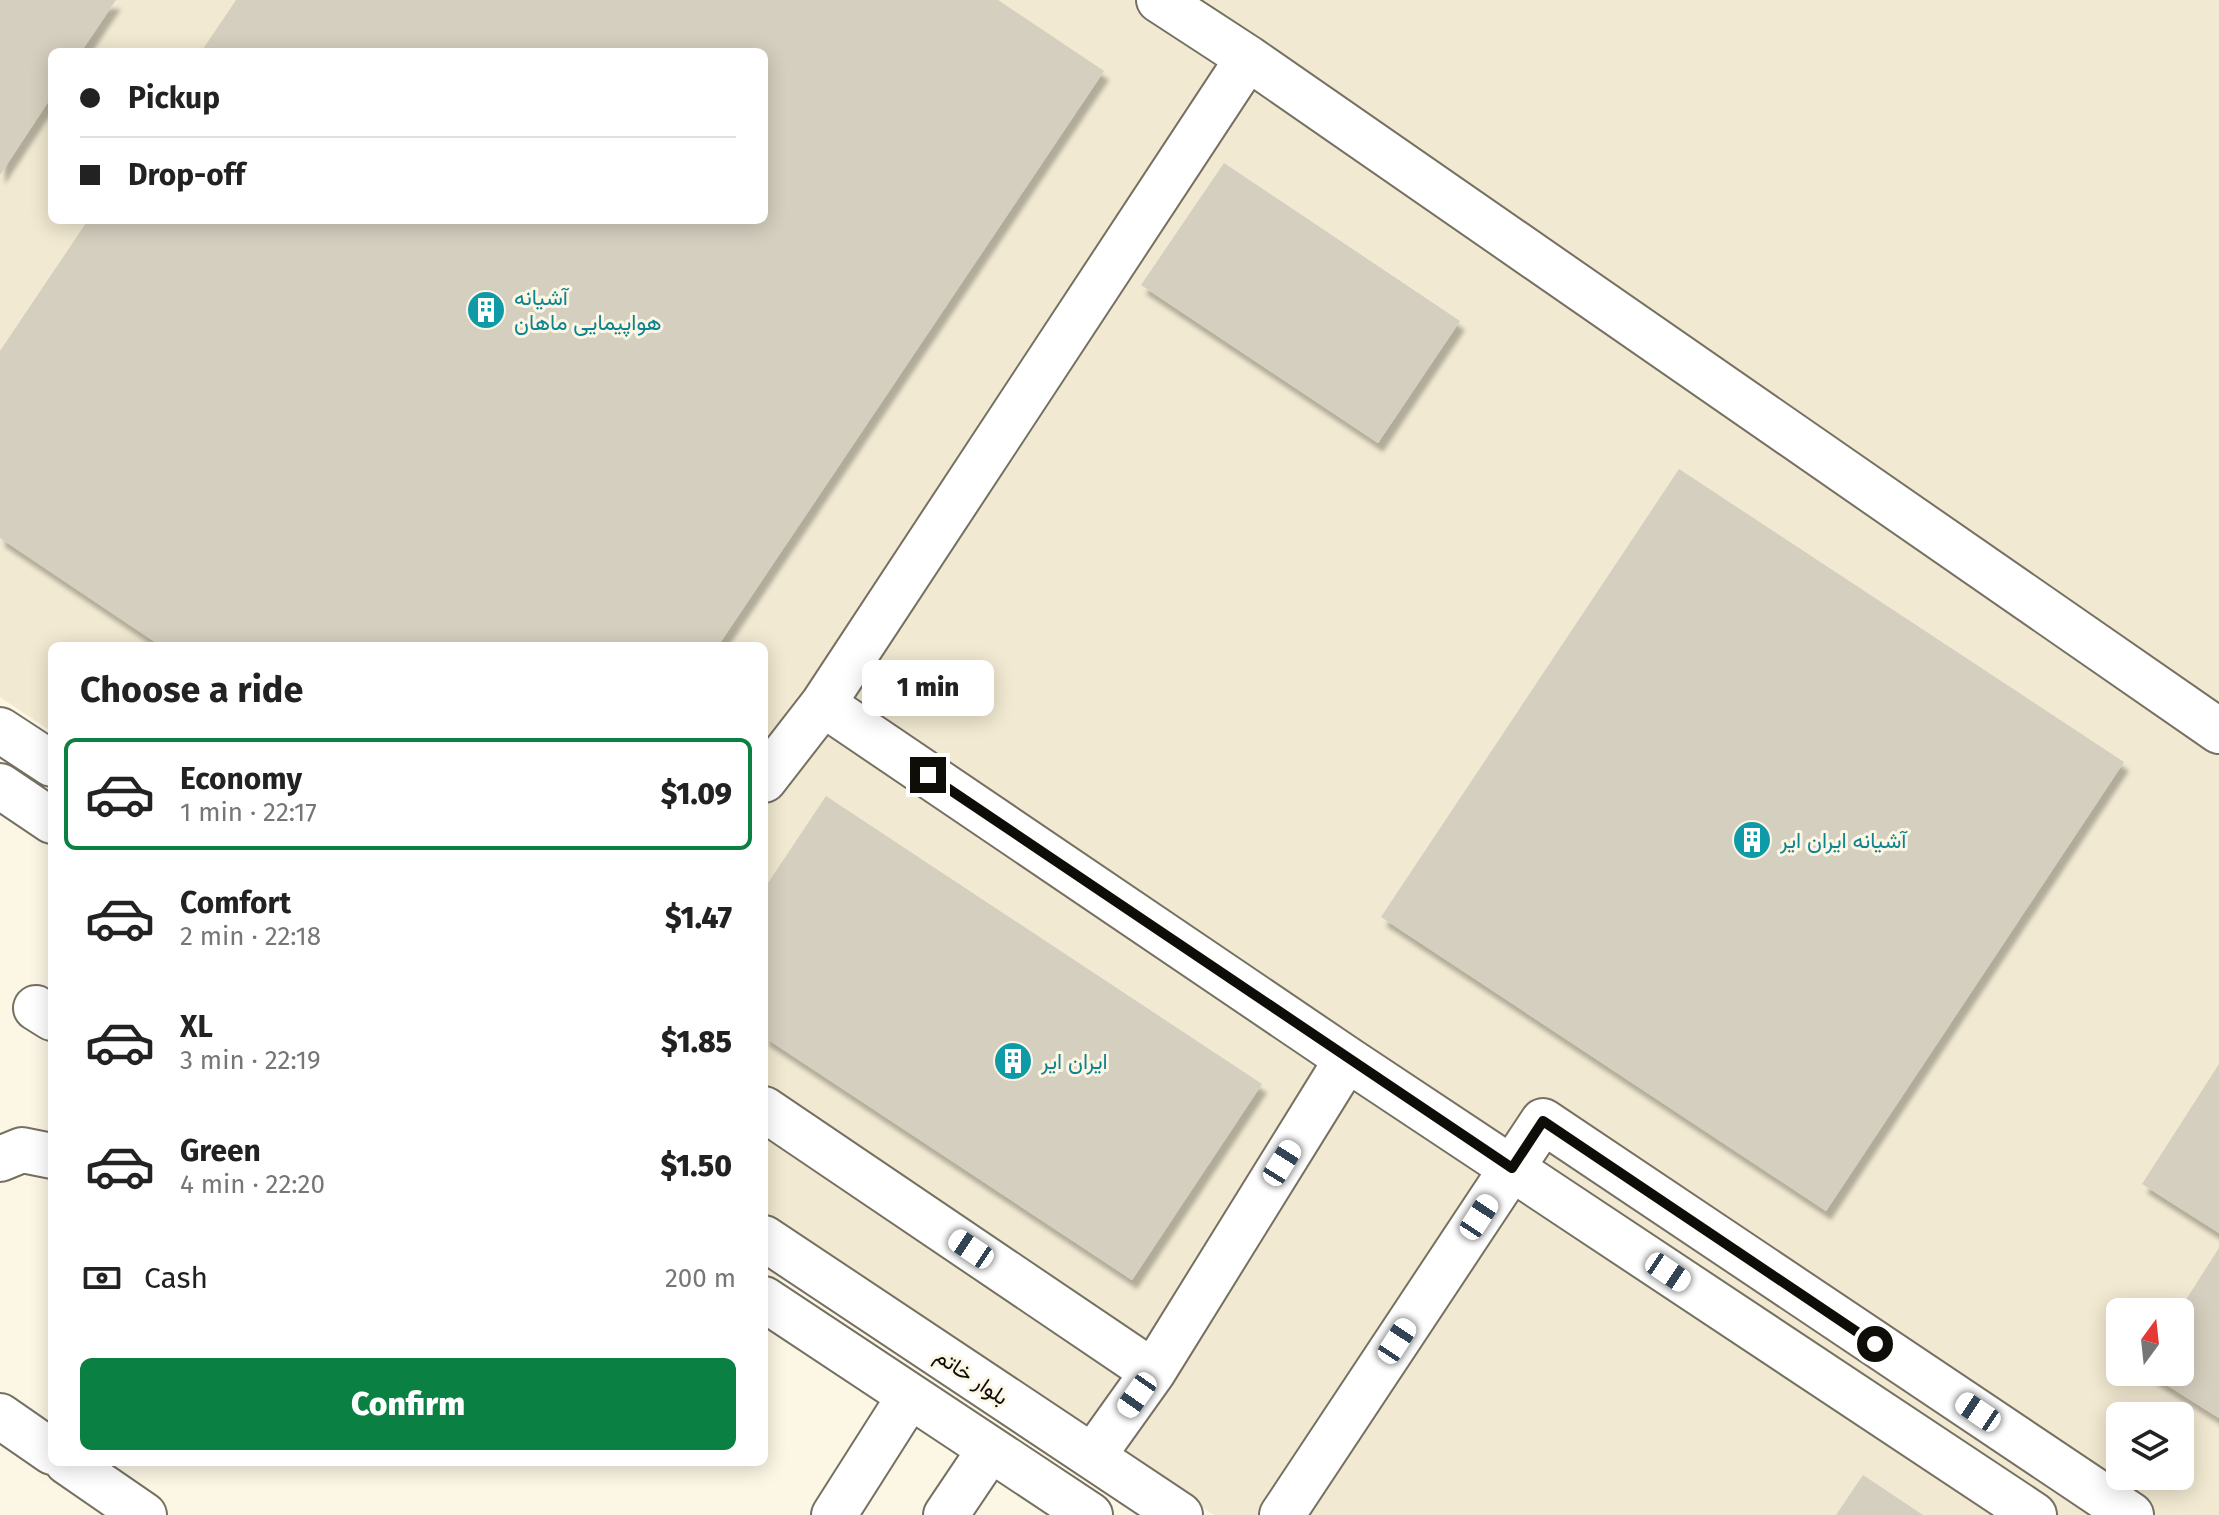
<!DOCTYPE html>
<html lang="en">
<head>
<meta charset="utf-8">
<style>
	body { margin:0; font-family:"Fira Sans",Vazirmatn,sans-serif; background:#f6f6f6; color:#222; height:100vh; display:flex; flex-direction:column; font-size:30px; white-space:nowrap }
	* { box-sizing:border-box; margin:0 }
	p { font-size:26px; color:#767676 }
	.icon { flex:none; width:44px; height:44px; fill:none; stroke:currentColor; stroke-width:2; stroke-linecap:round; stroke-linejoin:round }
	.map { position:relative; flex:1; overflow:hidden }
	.sheet { position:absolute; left:48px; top:642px; width:720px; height:824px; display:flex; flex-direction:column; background:#fff; border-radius:12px; box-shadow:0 4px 20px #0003 }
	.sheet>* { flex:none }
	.hud { position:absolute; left:48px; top:48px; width:720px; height:176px; border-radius:12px; box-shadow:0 4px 20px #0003; display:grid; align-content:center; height:176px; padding:0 32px; background:#fff }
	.needle { width:52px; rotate:15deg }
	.tools { position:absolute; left:2106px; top:1298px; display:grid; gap:16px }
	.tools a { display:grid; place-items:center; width:88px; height:88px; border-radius:12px; background:#fff; box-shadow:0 4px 20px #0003; font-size:40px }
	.end { position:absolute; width:36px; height:36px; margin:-18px; border:10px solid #0f0d08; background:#fff; box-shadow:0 0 0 4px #fff }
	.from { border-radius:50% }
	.bubble { position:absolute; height:56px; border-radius:12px; background:#fff; box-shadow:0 4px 20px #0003; font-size:26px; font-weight:800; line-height:56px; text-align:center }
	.car { position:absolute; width:24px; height:48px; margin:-24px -12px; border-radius:10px; box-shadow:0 0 6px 2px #0007; background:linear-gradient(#fff 24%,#345 0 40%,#fff 0 76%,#345 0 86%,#fff 0) }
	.hud b { display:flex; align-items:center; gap:28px; height:76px; font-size:30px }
	.hud b+b { border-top:2px solid #e0e0e0 }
	.hud i { width:20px; height:20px; background:#222 }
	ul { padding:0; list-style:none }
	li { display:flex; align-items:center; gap:24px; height:112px; margin:0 16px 12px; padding:0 16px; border:4px solid transparent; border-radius:12px }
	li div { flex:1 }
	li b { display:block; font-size:30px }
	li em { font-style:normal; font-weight:800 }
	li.current { border-color:#0b8043 }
	li>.icon { width:72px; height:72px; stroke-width:1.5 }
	h2 { padding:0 32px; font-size:36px; line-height:96px }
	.pay { display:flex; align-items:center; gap:20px; height:88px; padding:0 32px; font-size:30px }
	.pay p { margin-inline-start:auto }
	.action { display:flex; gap:16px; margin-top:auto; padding:16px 32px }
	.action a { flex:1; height:92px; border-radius:12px; background:#0b8043; color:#fff; font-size:32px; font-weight:800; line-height:92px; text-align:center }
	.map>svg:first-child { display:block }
</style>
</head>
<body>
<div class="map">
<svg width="2219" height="1515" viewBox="0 0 2219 1515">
	<defs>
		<filter id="shadow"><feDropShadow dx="5" dy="9" stdDeviation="2" flood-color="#0004"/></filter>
	</defs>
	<rect width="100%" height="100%" fill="#fcf6e5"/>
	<path fill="#f1e9d1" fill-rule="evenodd" d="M 0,0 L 2219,0 L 2219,1515 L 1214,1515 L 764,1213 L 764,646 L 52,646 L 52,732 L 0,697 ZM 52,52 L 764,52 L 764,220 L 52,220 ZM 2120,1312 L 2180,1312 L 2180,1372 L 2120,1372 ZM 2120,1416 L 2180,1416 L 2180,1476 L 2120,1476 Z"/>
	<path fill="#d5cfbf" filter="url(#shadow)" d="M 0,0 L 116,0 L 81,52 L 52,52 L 52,96 L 0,175 Z
		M 236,0 L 998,0 L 1104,71 L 718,646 L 161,646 L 0,538 L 0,351 L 88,220 L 764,220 L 764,52 L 201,52 Z
		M 1224,163 L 1460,321 L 1378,443 L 1141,285 Z
		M 1679,469 L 2124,762 L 1826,1211 L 1381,917 Z
		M 826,796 L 1262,1084 L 1132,1280 L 764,1037 L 764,889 Z
		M 2219,1064 L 2219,1233 L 2142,1184 Z
		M 2219,1248 L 2219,1418 L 2146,1372 L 2180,1372 L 2178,1312 Z
		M 1863,1475 L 1923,1515 L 1836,1515 Z"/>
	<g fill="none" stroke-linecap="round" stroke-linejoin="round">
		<defs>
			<path id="minor" d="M 1159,0 L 1248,58 L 2219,731
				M 1248,58 L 823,704 L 1347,1059 L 2034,1515
				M 0,730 L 52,764
				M 764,780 L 823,704
				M 0,786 L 52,821
				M 36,1008 L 52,1018
				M 764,1109 L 1153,1372 L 1347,1059
				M 0,1159 L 22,1150 L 52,1156
				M 764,1238 L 1180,1515
				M 764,1299 L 1090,1515
				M 0,1416 L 52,1452
				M 1093,1456 L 1153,1372
				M 67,1462 L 144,1515
				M 834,1515 L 909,1397
				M 946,1515 L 989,1451
				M 1282,1515 L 1543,1121 L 2131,1515"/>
		</defs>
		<use href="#minor" stroke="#757061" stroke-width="48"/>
		<use href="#minor" stroke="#fff" stroke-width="44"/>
	</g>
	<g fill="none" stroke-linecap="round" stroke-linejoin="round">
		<path stroke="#0f0d08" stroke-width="10" d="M 928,775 L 1512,1168 L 1543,1121 L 1875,1344"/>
	</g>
	<defs>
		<symbol id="building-disc" viewBox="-11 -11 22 22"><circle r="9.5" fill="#0f9aa8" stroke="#fcf6e5"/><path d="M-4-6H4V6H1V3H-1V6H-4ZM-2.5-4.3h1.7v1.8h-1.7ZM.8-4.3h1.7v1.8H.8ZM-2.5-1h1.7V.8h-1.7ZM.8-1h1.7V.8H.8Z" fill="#fff"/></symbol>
	</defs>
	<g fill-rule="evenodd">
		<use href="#building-disc" x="464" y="288" width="44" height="44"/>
		<use href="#building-disc" x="1730" y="818" width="44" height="44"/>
		<use href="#building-disc" x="991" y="1039" width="44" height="44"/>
	</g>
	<g text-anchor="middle" stroke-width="6" stroke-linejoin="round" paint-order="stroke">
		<g font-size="22" fill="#0d838f" stroke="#fcf6e5" text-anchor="start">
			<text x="514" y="305">آشیانه<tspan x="514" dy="25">هواپیمایی ماهان</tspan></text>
			<text x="1780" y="848">آشیانه ایران ایر</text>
			<text x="1041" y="1069">ایران ایر</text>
		</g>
		<g font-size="22" fill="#0f0d08" stroke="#fcf6e5">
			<text transform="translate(972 1376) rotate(34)" y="8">بلوار خاتم</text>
		</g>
	</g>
</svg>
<div class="tools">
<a><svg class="needle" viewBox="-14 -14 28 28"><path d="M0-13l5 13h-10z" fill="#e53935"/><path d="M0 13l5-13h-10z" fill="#767676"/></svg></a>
<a><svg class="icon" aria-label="layers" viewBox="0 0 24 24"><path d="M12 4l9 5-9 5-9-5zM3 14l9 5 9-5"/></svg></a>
</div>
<i class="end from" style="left:1875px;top:1344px"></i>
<i class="end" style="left:928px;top:775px"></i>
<div class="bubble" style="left:862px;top:660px;width:132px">1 min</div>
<i class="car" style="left:1282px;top:1163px;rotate:32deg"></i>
<i class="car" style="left:1479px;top:1217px;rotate:33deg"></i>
<i class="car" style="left:971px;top:1249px;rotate:304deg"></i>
<i class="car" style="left:1668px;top:1272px;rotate:124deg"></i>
<i class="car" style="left:1397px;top:1341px;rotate:33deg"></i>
<i class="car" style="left:1137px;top:1395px;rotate:215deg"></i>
<i class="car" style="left:1978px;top:1412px;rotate:304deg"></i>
<div class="hud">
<b><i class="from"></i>Pickup</b>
<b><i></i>Drop-off</b>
</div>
<section class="sheet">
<h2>Choose a ride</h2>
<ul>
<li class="current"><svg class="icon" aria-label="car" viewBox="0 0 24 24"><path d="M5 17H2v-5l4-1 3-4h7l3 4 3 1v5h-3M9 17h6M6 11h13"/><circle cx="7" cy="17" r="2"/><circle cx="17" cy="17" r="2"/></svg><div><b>Economy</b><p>1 min · 22:17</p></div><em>$1.09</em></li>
<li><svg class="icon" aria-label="car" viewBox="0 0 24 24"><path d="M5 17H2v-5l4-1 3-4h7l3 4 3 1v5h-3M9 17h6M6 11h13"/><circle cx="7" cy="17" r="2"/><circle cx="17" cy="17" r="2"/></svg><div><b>Comfort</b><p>2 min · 22:18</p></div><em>$1.47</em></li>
<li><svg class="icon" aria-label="car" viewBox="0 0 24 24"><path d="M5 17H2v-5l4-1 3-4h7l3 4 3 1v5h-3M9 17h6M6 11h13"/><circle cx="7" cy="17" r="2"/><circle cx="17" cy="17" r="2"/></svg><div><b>XL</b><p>3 min · 22:19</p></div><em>$1.85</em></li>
<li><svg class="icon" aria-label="car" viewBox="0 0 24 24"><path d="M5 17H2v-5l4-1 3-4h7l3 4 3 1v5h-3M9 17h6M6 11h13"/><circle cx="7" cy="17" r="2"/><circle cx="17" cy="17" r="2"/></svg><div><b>Green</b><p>4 min · 22:20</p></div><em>$1.50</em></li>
</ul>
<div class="pay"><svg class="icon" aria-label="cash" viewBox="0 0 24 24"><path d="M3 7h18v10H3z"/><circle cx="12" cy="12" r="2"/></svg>Cash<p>200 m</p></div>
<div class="action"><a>Confirm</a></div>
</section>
</div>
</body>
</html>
